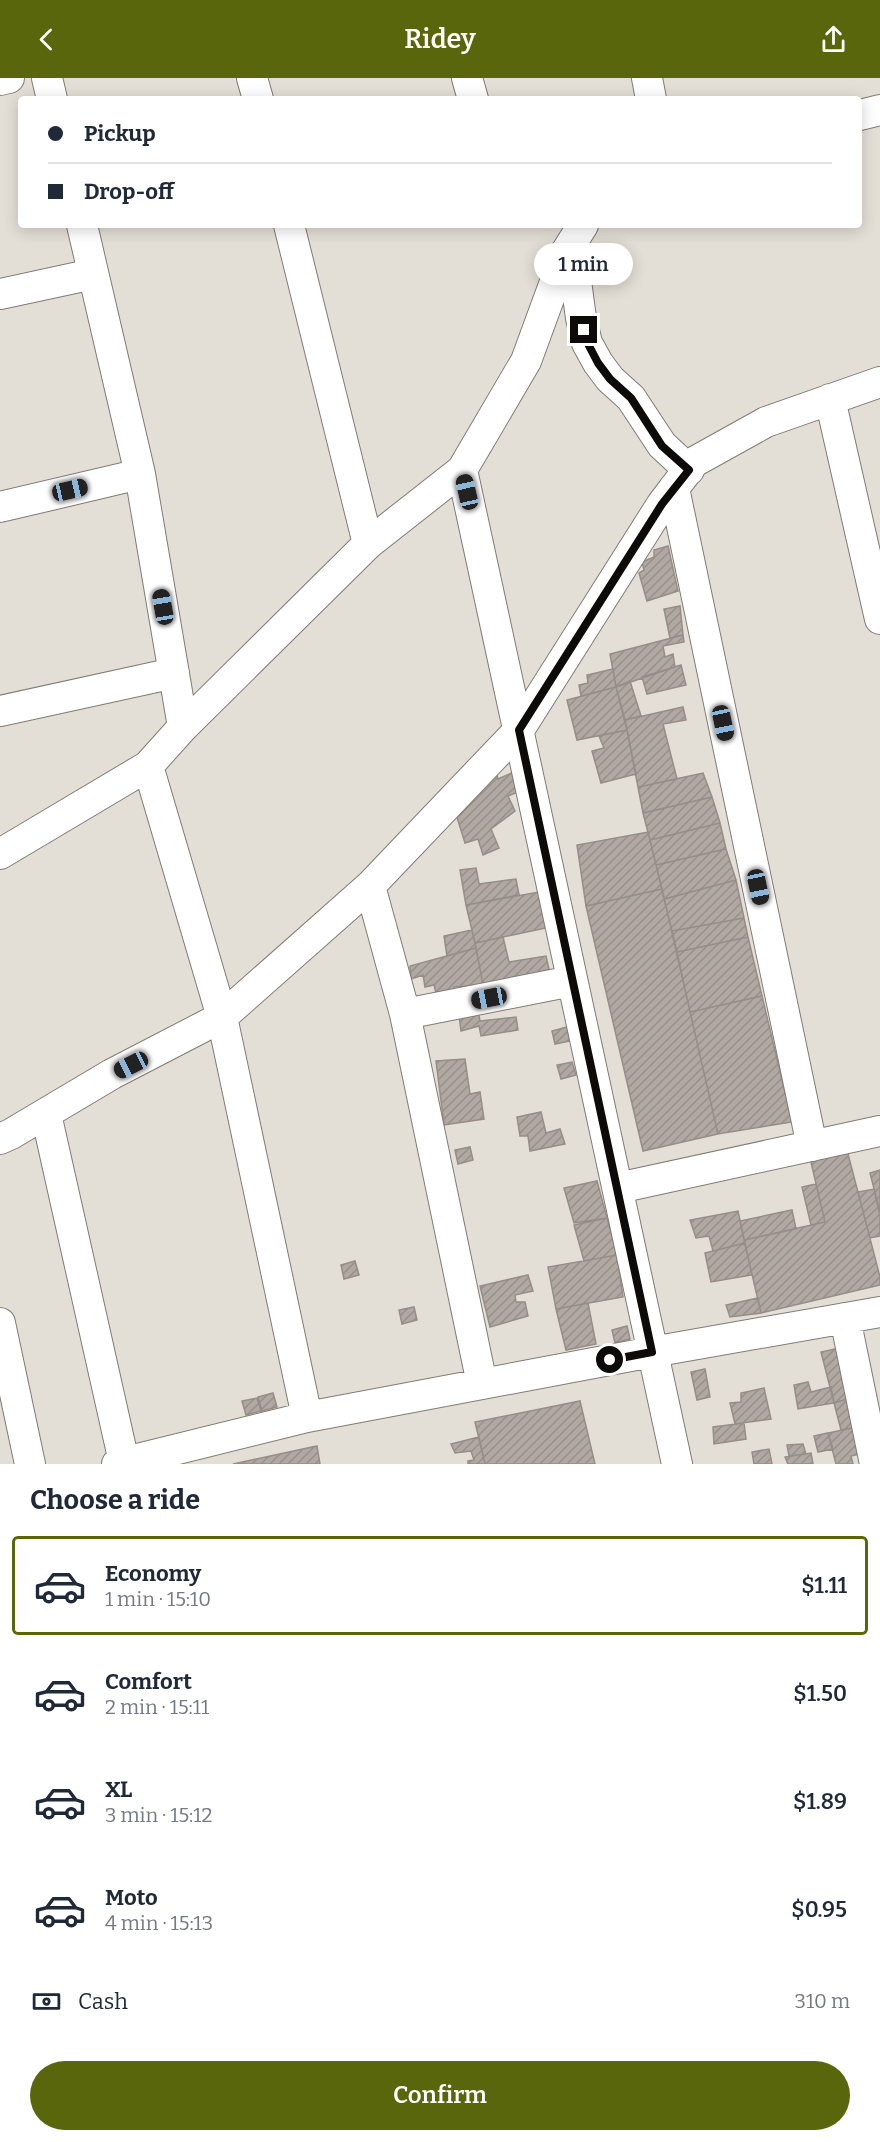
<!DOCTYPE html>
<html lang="en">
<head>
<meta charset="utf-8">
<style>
	body { margin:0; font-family:Bitter,serif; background:#f2f2f3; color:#1f2937; height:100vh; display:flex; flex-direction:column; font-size:22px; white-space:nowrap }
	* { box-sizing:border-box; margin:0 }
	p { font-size:20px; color:#747a83 }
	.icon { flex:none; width:33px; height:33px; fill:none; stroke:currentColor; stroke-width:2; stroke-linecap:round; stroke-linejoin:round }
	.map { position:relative; height:1386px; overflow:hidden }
	.panel { display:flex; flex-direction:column; background:#fff; flex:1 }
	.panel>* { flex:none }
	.hud { position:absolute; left:18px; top:18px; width:844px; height:132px; border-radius:6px; box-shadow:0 3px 15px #0003; display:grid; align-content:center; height:132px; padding:0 30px; background:#fff }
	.end { position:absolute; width:27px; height:27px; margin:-14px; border:8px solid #0d0b09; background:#fff; box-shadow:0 0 0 3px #fff }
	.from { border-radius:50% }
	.bubble { position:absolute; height:42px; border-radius:21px; background:#fff; box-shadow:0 3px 15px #0003; font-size:20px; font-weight:600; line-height:42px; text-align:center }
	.car { position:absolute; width:18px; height:36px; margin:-18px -9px; border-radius:8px; box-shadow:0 0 4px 2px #0007; background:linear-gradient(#222 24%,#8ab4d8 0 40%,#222 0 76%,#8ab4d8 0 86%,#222 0) }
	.hud b { display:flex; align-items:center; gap:21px; height:57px; font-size:22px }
	.hud b+b { border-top:2px solid #e0e1e3 }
	.hud i { width:15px; height:15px; background:#1f2937 }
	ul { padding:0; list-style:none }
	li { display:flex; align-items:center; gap:18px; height:99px; margin:0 12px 9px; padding:0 18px; border:3px solid transparent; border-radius:6px }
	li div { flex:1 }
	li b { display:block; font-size:22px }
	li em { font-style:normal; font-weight:600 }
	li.active { border-color:#59660c }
	li>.icon { width:54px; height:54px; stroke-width:1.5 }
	h2 { padding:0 30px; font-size:27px; line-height:72px }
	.pay { display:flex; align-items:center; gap:15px; height:66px; padding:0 30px; font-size:22px }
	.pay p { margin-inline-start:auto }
	.action { display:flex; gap:12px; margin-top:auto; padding:12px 30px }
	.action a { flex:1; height:69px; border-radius:36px; background:#59660c; color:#fff; font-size:24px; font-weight:600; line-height:69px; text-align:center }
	header { display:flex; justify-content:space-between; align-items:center; height:78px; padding:0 30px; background:#59660c; color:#fff; font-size:27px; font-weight:600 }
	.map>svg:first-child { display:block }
</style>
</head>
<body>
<header><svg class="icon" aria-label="back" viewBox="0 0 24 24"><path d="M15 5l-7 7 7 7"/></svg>Ridey<svg class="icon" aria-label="share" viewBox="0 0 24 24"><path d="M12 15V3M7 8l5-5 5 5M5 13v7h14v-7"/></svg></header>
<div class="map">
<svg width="880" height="1386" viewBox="0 0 880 1386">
	<defs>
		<pattern id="building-hatch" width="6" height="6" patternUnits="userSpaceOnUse" patternTransform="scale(1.5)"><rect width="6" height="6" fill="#b1a8a2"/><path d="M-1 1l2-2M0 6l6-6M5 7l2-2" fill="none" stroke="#978f8a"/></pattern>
	</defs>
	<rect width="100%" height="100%" fill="#e4dfd6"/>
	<path fill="url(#building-hatch)" stroke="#968d88" stroke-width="1.5" d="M 668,468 L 678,513 L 647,523 L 639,495 L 644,492 L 642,484 L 654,479 L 654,472 Z
		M 680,528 L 683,557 L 670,560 L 664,531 Z
		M 683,557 L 684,564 L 663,568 L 665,579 L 673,576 L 675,589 L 616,609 L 610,576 Z
		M 681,587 L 686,607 L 647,616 L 642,599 Z
		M 613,591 L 616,609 L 581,618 L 579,607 L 588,605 L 587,597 Z
		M 630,603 L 641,638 L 625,642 L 616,609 Z
		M 616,609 L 627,652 L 577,662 L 567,622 Z
		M 683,629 L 686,642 L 663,646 L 677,701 L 638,709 L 625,642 Z
		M 627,652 L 636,696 L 601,705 L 592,673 L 604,670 L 599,658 Z
		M 496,694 L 498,701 L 514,694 L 520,713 L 508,718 L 515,733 L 491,751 L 499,770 L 483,777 L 478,761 L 465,765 L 455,733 L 467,729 L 464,720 Z
		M 703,695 L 712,719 L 643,735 L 638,709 Z
		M 712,719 L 720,745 L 650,762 L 643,735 Z
		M 720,745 L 726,771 L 656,787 L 650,762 Z
		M 648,754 L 662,811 L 586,828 L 577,767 Z
		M 726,771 L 736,802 L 664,821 L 656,787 Z
		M 476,790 L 479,806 L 516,801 L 519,817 L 466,827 L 460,792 Z
		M 736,802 L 744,840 L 672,853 L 664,821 Z
		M 662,811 L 718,1056 L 643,1073 L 586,828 Z
		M 539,814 L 546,850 L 475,865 L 466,827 Z
		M 744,840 L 748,859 L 677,874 L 672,853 Z
		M 472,852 L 476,870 L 447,878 L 444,858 Z
		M 503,859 L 509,884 L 546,878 L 551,900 L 484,912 L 475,865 Z
		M 748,859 L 762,918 L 690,934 L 677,874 Z
		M 476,870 L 483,907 L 454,909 L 455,920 L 438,923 L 434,907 L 425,909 L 423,897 L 411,901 L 410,888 Z
		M 762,918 L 792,1044 L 718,1056 L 690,934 Z
		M 477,927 L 480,943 L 516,939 L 518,952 L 481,958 L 479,948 L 461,953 L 458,929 Z
		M 567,949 L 570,963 L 555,966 L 552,953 Z
		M 465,981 L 470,1016 L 480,1014 L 484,1041 L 444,1047 L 436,983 Z
		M 572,984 L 576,997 L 561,1001 L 557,987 Z
		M 541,1034 L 546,1055 L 560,1051 L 565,1066 L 530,1073 L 528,1058 L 520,1058 L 517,1039 Z
		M 470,1069 L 473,1082 L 458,1086 L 455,1072 Z
		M 847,1072 L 880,1199 L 880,1207 L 761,1235 L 744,1162 L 825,1144 L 810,1080 Z
		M 880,1092 L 880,1134 L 870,1095 Z
		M 597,1103 L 607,1140 L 574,1145 L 564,1110 Z
		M 816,1106 L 825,1144 L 811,1147 L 802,1109 Z
		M 874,1111 L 880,1138 L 880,1158 L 870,1160 L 858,1114 Z
		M 792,1132 L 796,1151 L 744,1162 L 740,1143 Z
		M 738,1133 L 745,1165 L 713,1173 L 709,1158 L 696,1160 L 690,1142 Z
		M 607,1140 L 617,1177 L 584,1183 L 574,1147 Z
		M 745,1165 L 752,1197 L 711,1204 L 705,1175 Z
		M 617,1177 L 623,1219 L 556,1231 L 548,1189 Z
		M 355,1183 L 359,1197 L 344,1201 L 341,1187 Z
		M 528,1197 L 533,1213 L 515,1217 L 516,1224 L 525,1224 L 528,1238 L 490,1249 L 480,1208 Z
		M 758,1220 L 761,1235 L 730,1239 L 726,1227 Z
		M 588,1225 L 596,1266 L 566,1272 L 556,1231 Z
		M 414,1229 L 417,1242 L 402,1246 L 399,1232 Z
		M 627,1248 L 630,1261 L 615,1265 L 612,1252 Z
		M 840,1270 L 850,1320 L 834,1325 L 821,1274 Z
		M 705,1291 L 710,1319 L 697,1322 L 691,1294 Z
		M 808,1304 L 811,1314 L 831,1309 L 834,1325 L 798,1331 L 794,1307 Z
		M 764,1310 L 771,1341 L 735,1346 L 730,1325 L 741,1324 L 741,1315 Z
		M 273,1315 L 277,1329 L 262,1333 L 258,1319 Z
		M 257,1320 L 261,1333 L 246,1337 L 242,1323 Z
		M 850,1320 L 857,1349 L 841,1352 L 834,1325 Z
		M 580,1323 L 595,1386 L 485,1386 L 475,1344 Z
		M 744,1345 L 746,1361 L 714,1366 L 713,1349 Z
		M 857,1349 L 864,1375 L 851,1378 L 853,1386 L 836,1386 L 828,1355 Z
		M 828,1355 L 833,1371 L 818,1374 L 814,1358 Z
		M 479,1359 L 485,1386 L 468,1386 L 468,1383 L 474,1382 L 471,1373 L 455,1375 L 451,1366 Z
		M 803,1366 L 806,1376 L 789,1378 L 787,1367 Z
		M 317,1368 L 320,1386 L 233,1386 Z
		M 769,1371 L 772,1386 L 754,1386 L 752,1374 Z
		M 811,1375 L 813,1386 L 788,1386 L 785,1379 Z"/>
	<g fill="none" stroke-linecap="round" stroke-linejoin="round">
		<defs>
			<path id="minor" d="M 47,0 L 52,21
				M 252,0 L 258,21
				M 467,0 L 473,21
				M 647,0 L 651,21
				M 0,2 L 9,0
				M 860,37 L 880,32
				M 82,147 L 140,396 L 183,649
				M 289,147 L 368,466
				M 566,174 L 575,196 L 581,240 L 587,265 L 598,285 L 610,301 L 631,320 L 662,367 L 689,392
				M 0,216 L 93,196
				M 830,321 L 880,541
				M 462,392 L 677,1386
				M 674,410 L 812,1068
				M 0,429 L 140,396
				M 0,633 L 174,595
				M 148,688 L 222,939 L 307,1339
				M 0,776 L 148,688 L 183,649 L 368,466 L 462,392 L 526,283 L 566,174 L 583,147
				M 370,808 L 405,936 L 482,1306
				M 405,936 L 572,903
				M 46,1036 L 124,1384
				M 0,1061 L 11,1056 L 112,996 L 222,939 L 370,808 L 519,652 L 662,426 L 694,384 L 766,344 L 880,304
				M 618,1110 L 880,1053
				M 845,1240 L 875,1386
				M 0,1245 L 30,1386
				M 117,1386 L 307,1339 L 652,1274 L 880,1234"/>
		</defs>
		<use href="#minor" stroke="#807b74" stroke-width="32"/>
		<use href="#minor" stroke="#fff" stroke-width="30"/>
	</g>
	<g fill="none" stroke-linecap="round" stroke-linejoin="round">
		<path stroke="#0d0b09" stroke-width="8" d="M 584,252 L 587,264 L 598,285 L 610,301 L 631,320 L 662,368 L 689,392 L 662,426 L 519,652 L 652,1274 L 610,1282"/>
	</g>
</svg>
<i class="end from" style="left:610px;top:1282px"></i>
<i class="end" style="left:584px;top:252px"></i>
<div class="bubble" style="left:534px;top:165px;width:99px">1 min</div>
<i class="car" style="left:70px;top:412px;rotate:77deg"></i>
<i class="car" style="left:467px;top:414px;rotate:347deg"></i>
<i class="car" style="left:163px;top:529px;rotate:350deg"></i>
<i class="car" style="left:723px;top:645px;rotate:168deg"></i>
<i class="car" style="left:758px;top:809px;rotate:168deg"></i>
<i class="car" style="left:489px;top:920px;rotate:259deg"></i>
<i class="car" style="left:131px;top:987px;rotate:243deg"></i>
<div class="hud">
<b><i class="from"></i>Pickup</b>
<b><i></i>Drop-off</b>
</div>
</div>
<section class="panel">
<h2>Choose a ride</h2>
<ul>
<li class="active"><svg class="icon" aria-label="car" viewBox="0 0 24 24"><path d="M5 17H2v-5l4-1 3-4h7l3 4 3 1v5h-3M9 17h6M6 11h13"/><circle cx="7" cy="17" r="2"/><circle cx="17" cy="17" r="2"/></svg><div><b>Economy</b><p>1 min · 15:10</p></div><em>$1.11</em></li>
<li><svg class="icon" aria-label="car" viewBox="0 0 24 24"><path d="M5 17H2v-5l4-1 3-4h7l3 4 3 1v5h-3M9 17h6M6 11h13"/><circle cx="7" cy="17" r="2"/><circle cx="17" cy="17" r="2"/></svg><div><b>Comfort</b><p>2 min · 15:11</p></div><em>$1.50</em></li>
<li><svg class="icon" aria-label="car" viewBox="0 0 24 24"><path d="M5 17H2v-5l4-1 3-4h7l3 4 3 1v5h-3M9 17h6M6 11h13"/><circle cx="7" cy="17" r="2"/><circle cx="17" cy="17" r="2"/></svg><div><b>XL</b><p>3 min · 15:12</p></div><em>$1.89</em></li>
<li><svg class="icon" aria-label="car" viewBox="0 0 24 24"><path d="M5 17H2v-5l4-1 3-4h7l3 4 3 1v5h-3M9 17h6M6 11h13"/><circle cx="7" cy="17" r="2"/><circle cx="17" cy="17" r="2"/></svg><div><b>Moto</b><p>4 min · 15:13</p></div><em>$0.95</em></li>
</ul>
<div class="pay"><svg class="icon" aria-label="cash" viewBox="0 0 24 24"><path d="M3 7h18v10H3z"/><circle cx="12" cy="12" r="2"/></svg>Cash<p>310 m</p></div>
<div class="action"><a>Confirm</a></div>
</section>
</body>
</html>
